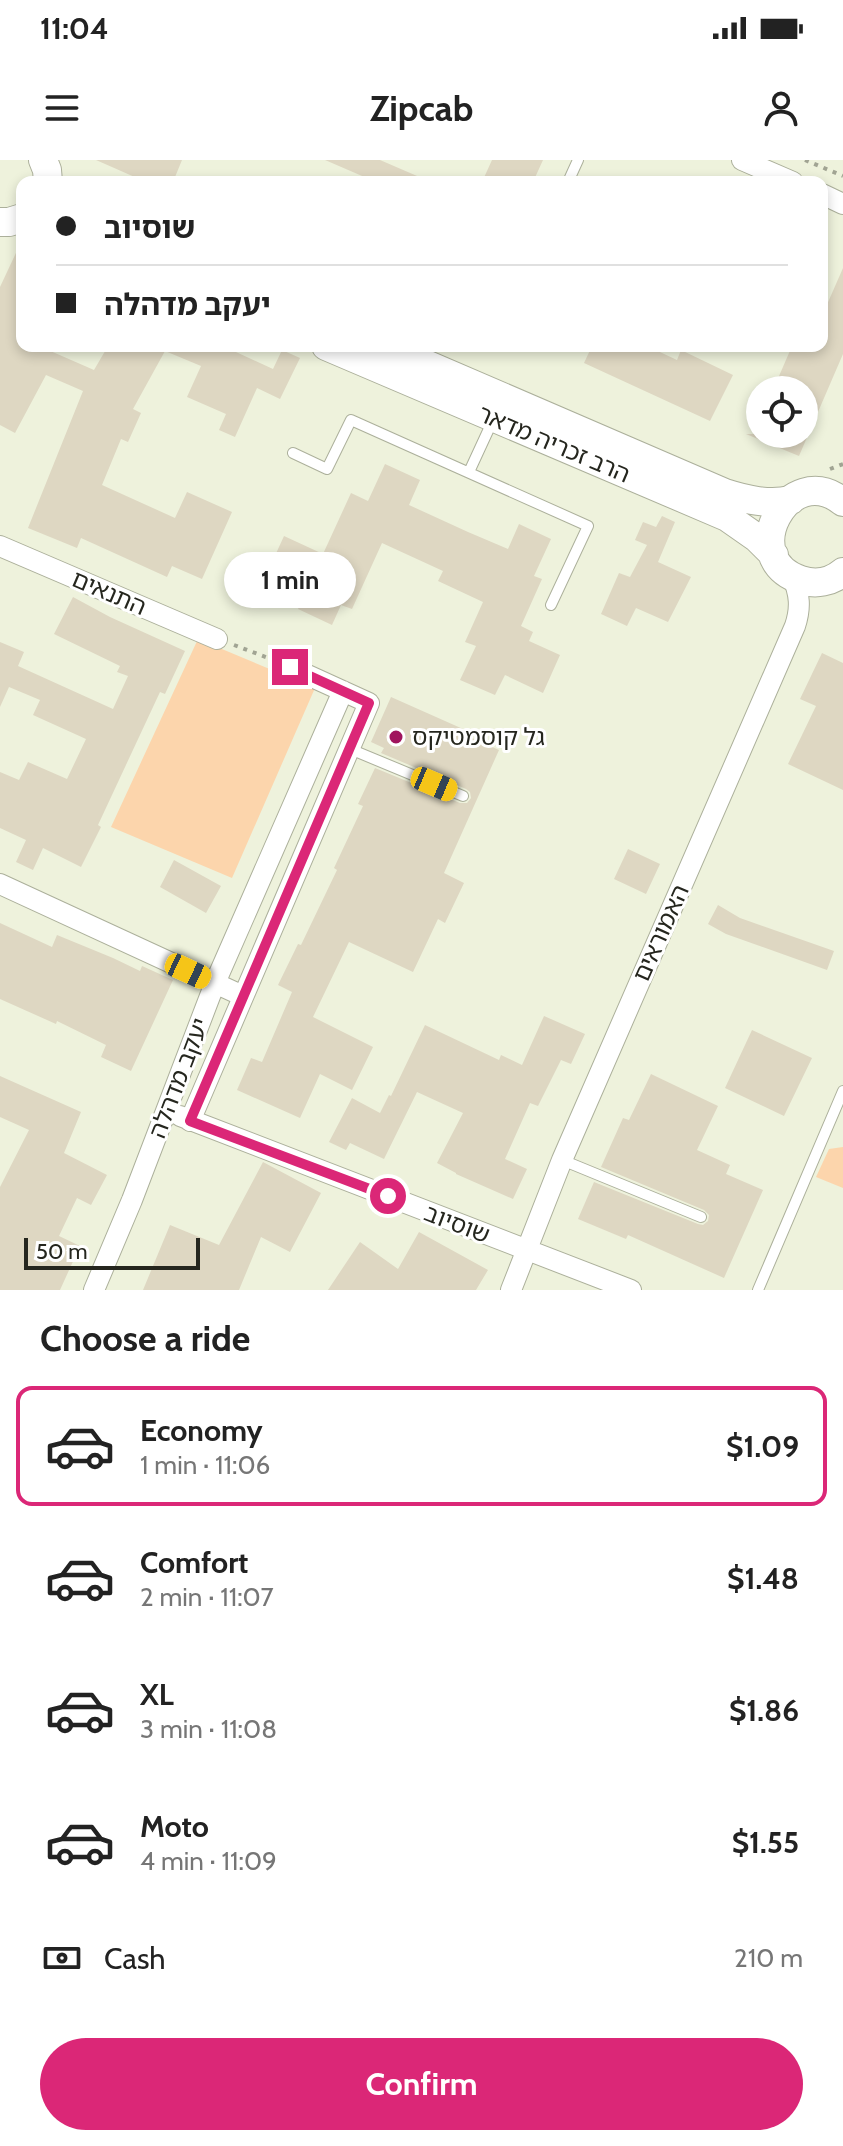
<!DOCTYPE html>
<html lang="en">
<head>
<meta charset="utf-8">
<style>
	body { margin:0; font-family:Cabin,"Noto Sans Hebrew",sans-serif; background:#f2f2f2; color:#222; height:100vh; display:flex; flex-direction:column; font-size:30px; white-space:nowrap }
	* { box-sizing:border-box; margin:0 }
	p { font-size:26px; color:#767676 }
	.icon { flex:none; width:44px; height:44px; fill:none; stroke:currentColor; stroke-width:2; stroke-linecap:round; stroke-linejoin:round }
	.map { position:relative; height:1130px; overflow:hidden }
	.panel { display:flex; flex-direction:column; background:#fff; flex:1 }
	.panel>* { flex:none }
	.banner { position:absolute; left:16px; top:16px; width:812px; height:176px; border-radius:16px; box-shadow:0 4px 12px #0003; display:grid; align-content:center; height:176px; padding:0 40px; background:#fff }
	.controls { position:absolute; left:746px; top:216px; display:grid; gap:16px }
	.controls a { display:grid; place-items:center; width:72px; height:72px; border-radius:50%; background:#fff; box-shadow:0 4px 12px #0003; font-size:40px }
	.scale { position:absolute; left:24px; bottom:20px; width:176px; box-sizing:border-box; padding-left:8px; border:4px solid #25261e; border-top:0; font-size:22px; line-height:28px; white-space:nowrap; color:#25261e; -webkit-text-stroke:6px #fff; paint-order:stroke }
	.end { position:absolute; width:36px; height:36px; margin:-18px; border:10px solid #db2777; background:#fff; box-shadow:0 0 0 4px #fff }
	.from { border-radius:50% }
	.bubble { position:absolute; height:56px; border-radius:28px; background:#fff; box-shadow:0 4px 12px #0003; font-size:26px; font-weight:800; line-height:56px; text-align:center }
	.car { position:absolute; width:24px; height:48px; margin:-24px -12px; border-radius:10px; box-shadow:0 0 6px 2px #0007; background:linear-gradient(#f5c518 24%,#345 0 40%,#f5c518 0 76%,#345 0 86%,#f5c518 0) }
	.banner b { display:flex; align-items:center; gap:28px; height:76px; font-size:30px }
	.banner b+b { border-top:2px solid #e0e0e0 }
	.banner i { width:20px; height:20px; background:#222 }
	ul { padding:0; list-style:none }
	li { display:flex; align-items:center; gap:24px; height:120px; margin:0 16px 12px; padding:0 24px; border:4px solid transparent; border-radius:16px }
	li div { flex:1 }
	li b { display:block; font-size:30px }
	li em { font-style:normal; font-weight:800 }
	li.current { border-color:#db2777 }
	li>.icon { width:72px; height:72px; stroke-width:1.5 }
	h2 { padding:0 40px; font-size:36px; line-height:96px }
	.pay { display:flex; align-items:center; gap:20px; height:88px; padding:0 40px; font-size:30px }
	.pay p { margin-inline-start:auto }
	.button { display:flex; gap:16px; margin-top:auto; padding:16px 40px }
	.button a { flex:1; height:92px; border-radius:48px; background:#db2777; color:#fff; font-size:32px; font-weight:800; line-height:92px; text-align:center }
	.status { display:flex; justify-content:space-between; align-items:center; height:56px; padding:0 40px; background:#fff; direction:ltr }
	.status svg { height:22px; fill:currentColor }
	header { display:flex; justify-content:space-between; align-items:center; height:104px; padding:0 40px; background:#fff; font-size:36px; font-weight:800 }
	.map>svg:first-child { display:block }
</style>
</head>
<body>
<div class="status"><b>11:04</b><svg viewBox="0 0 49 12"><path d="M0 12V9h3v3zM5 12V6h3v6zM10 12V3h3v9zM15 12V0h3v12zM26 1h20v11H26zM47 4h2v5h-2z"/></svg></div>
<header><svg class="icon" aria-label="menu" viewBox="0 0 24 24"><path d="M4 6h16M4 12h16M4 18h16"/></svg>Zipcab<svg class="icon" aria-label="person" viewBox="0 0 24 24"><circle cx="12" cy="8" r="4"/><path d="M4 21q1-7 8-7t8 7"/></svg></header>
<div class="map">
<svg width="843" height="1130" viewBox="0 0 843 1130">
	<rect width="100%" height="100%" fill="#eef2dc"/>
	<path fill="#fcd5ac" d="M 198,479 L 315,528 L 232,718 L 111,667 Z
		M 843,987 L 843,1028 L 816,1017 L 829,989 Z"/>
	<path fill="#ded7c2" d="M 96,0 L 182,0 L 173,22 L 146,22 Z
		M 325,0 L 380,0 L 431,22 L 376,22 Z
		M 492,0 L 543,0 L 533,22 L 482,22 Z
		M 22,80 L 22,186 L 39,186 L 94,210 L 108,186 L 239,186 L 236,192 L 273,209 L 282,190 L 300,198 L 280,239 L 257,228 L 235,277 L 219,270 L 226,254 L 187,237 L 201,206 L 165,191 L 133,249 L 141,253 L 128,282 L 121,279 L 102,325 L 175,358 L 187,332 L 232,352 L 202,419 L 172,406 L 167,417 L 81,378 L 77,388 L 28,368 L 83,231 L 46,215 L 15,273 L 0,265 L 0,127 Z
		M 843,108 L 843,194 L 799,296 L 746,274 L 804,274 L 804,230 L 773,230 L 792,186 L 822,186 L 822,156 Z
		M 592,186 L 647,186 L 677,200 L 681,190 L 733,215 L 710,261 L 584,203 Z
		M 385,304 L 420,320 L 409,345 L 468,372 L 508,389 L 519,364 L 551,379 L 534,416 L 542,419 L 521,466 L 533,472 L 529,481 L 560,495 L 543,533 L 505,515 L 495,535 L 460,520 L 476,486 L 465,482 L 483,442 L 438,421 L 443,411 L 382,383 L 352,449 L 341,445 L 332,465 L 298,449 L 307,428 L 268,411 L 284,376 L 323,394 L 351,333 L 368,341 Z
		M 662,356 L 675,362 L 658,402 L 691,417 L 668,462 L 636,448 L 627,466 L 601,454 L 619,413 L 630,417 L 647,385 L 635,380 L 643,362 L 656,367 Z
		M 73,437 L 110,457 L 185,491 L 165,534 L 160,532 L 98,665 L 101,667 L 81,707 L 43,688 L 33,710 L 16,702 L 26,680 L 0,668 L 0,612 L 19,620 L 28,602 L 67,619 L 86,579 L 33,555 L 40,540 L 9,527 L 0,547 L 0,482 L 24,492 L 18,506 L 113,549 L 128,516 L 117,512 L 120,506 L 54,474 Z
		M 822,493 L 843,503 L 843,630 L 788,604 L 816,546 L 800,539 Z
		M 391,537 L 463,569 L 461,573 L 499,590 L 444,713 L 464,723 L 445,763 L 438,759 L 413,812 L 349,782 L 313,857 L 373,887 L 352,930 L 320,914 L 300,958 L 237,930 L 251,898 L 262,902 L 292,832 L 278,825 L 298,784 L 301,785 L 337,710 L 334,708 L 363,646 L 358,644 L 375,608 L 460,643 L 467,643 L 471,638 L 470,632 L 466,629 L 381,593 L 384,588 L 371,582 Z
		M 628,689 L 660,704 L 646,734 L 614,719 Z
		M 174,700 L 221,726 L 206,753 L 160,727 Z
		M 718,745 L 740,758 L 834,791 L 827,810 L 726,774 L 708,764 Z
		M 0,763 L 52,787 L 57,775 L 113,798 L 140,811 L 142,806 L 173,820 L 131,911 L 101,897 L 106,885 L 57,861 L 56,864 L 0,839 Z
		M 544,856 L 585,874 L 571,904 L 561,900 L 538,946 L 530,943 L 505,999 L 527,1009 L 513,1039 L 456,1014 L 456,1013 L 437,1003 L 463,953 L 417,932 L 384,999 L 350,983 L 346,990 L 329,982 L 352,938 L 380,953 L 389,935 L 391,936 L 425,865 L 499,900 L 501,895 L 522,905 Z
		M 752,870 L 812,898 L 784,956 L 725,928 Z
		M 651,914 L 718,946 L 697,990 L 730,1005 L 726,1014 L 763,1030 L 724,1118 L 628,1075 L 626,1079 L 578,1059 L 594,1022 L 698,1064 L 703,1065 L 708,1061 L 709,1055 L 704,1050 L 601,1007 L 623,958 L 629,960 Z
		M 0,916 L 81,952 L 64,993 L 107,1015 L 91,1045 L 77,1038 L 59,1076 L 80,1086 L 60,1130 L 0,1130 L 0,1027 L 29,970 L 0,957 Z
		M 263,1002 L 321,1033 L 290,1092 L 261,1077 L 239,1130 L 143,1130 L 170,1065 L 219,1085 Z
		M 419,1072 L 488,1110 L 476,1130 L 328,1130 L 360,1082 L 398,1109 Z"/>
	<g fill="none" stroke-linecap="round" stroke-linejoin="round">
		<defs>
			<path id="lane" d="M 568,22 L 578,0
				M 293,293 L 327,309 L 351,260 L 588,366 L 551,445
				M 469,312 L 493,260
				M 350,589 L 463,636
				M 562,1000 L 701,1057
				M 758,1130 L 843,931"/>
			<path id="street" d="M 742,0 L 793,22
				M 822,34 L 843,44
				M 0,386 L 217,479
				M 0,724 L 243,836
				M 180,956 L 631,1130
				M 190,961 L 369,543 L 290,507
				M 94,1130 L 132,1040 L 215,823 L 343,531
				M 511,1130 L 562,1000 L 795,466 C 801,448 800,434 792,416"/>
			<path id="secondary" d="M 43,0 L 47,10 L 48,22
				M 0,62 L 9,62 L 22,58
				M 326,186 L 727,357 L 757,378 L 774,395
				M 384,186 L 725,333 C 747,340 769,345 791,340
				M 843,342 C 788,298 735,399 801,420 C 816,425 831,422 843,412"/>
		</defs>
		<use href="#lane" stroke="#acb09b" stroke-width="12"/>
		<use href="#street" stroke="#acb09b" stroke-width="22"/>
		<use href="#secondary" stroke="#acb09b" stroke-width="30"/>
		<path stroke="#a1a493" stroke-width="4" stroke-dasharray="4 6" stroke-linecap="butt" d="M 805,0 L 843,16
			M 830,309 L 843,304
			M 234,485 L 271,499"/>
		<use href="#lane" stroke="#fff" stroke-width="10"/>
		<use href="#street" stroke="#fff" stroke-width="20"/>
		<use href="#secondary" stroke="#fff" stroke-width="28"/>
	</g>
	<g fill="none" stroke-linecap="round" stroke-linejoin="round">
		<path stroke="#db2777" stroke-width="10" d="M 290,507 L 369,543 L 190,961 L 388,1036"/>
	</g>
	<circle fill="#a0145e" stroke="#fff" stroke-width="3" cx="396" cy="577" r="8"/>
	<g text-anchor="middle" stroke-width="6" stroke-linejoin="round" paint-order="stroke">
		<g font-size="24" fill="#25261e" stroke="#fff">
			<text transform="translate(554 284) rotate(23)" y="8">הרב זכריה מדאר</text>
			<text transform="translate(109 433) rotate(23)" y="8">התנאים</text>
			<text transform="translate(661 773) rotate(-66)" y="8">האמוראים</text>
			<text transform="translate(179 918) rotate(-69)" y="8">יעקב מדהלה</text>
			<text transform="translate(457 1064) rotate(21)" y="8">שוסיוב</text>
		</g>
		<g font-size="24" fill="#25261e" stroke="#fff" text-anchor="start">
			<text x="412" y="585">גל קוסמטיקס</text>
		</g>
	</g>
</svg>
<div class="controls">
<a><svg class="icon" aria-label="locate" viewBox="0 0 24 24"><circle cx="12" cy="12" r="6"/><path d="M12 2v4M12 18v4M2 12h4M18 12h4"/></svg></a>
</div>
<div class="scale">50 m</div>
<i class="end from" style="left:388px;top:1036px"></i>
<i class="end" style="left:290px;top:507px"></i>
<div class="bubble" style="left:224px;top:392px;width:132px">1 min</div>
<i class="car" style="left:434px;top:624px;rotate:113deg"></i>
<i class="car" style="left:188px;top:811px;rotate:115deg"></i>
<div class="banner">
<b><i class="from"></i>שוסיוב</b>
<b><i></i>יעקב מדהלה</b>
</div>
</div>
<section class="panel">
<h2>Choose a ride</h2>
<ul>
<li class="current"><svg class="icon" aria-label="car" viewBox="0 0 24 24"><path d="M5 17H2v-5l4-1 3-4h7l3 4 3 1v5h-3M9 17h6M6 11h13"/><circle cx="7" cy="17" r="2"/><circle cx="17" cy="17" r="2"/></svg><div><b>Economy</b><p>1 min · 11:06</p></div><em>$1.09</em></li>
<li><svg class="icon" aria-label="car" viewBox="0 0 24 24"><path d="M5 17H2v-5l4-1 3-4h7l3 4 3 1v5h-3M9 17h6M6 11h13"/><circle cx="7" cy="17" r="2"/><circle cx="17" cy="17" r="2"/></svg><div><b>Comfort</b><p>2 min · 11:07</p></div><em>$1.48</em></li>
<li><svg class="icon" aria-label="car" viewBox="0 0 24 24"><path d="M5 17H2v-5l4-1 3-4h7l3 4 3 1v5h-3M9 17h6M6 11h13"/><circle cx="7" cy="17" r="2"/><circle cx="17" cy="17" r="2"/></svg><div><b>XL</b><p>3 min · 11:08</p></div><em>$1.86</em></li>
<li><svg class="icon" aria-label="car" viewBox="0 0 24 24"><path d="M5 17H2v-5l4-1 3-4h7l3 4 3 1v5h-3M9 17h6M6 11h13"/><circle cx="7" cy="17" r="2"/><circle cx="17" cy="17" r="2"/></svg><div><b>Moto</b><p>4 min · 11:09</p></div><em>$1.55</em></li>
</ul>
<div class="pay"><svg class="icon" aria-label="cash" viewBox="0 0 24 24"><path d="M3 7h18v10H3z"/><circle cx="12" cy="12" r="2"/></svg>Cash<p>210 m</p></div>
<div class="button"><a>Confirm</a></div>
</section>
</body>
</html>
